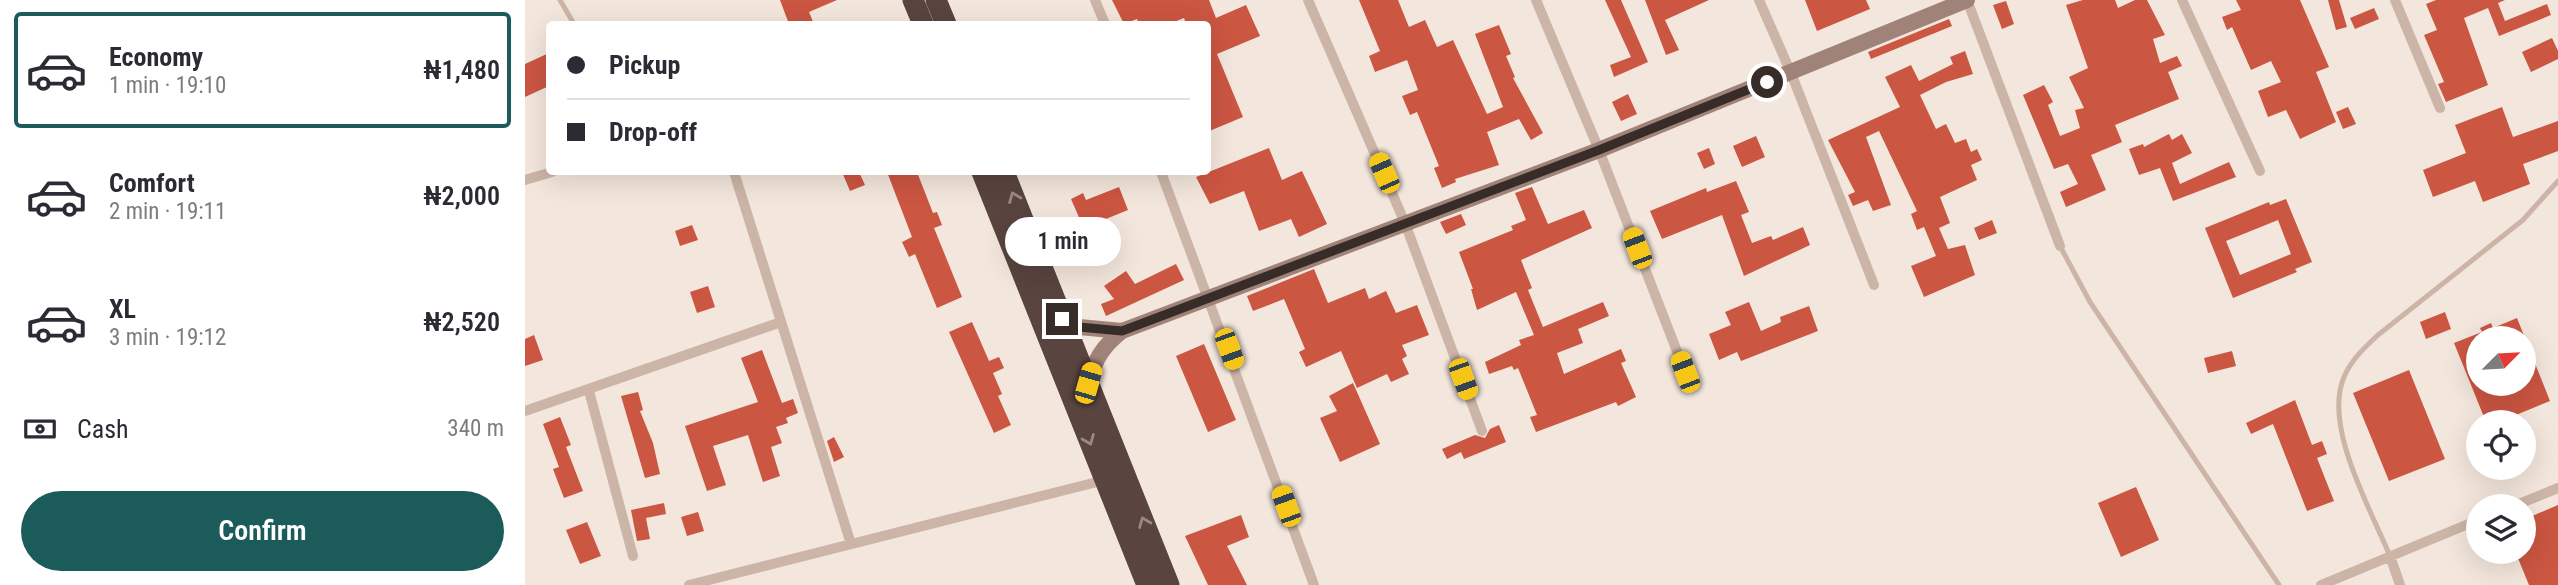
<!DOCTYPE html>
<html lang="en">
<head>
<meta charset="utf-8">
<style>
	body { margin:0; font-family:"Roboto Condensed",sans-serif; background:#f7f7f7; color:#2b2b33; height:100vh; display:flex; flex-direction:column; font-size:26px; white-space:nowrap }
	* { box-sizing:border-box; margin:0 }
	p { font-size:23px; color:#7c7c81 }
	.icon { flex:none; width:38px; height:38px; fill:none; stroke:currentColor; stroke-width:2; stroke-linecap:round; stroke-linejoin:round }
	.map { position:relative; flex:1; overflow:hidden }
	.side { display:flex; flex-direction:column; background:#fff; width:525px }
	.side>* { flex:none }
	.guide { position:absolute; left:21px; top:21px; width:665px; height:154px; border-radius:7px; box-shadow:0 7px 28px #0002; display:grid; align-content:center; height:154px; padding:0 21px; background:#fff }
	.needle { width:46px; rotate:66deg }
	.tools { position:absolute; left:1941px; top:326px; display:grid; gap:14px }
	.tools a { display:grid; place-items:center; width:70px; height:70px; border-radius:50%; background:#fff; box-shadow:0 7px 28px #0002; font-size:35px }
	.end { position:absolute; width:32px; height:32px; margin:-16px; border:9px solid #382c28; background:#fff; box-shadow:0 0 0 4px #fff }
	.from { border-radius:50% }
	.bubble { position:absolute; height:49px; border-radius:24px; background:#fff; box-shadow:0 7px 28px #0002; font-size:23px; font-weight:600; line-height:49px; text-align:center }
	.car { position:absolute; width:21px; height:42px; margin:-21px -10px; border-radius:9px; box-shadow:0 0 5px 2px #0007; background:linear-gradient(#f5c518 24%,#345 0 40%,#f5c518 0 76%,#345 0 86%,#f5c518 0) }
	.guide b { display:flex; align-items:center; gap:24px; height:66px; font-size:26px }
	.guide b+b { border-top:2px solid #e1e1e2 }
	.guide i { width:18px; height:18px; background:#2b2b33 }
	ul { padding:12px 0 0; list-style:none }
	li { display:flex; align-items:center; gap:21px; height:116px; margin:0 14px 10px; padding:0 7px; border:4px solid transparent; border-radius:7px }
	li div { flex:1 }
	li b { display:block; font-size:26px }
	li em { font-style:normal; font-weight:600 }
	li.on { border-color:#1b5c5a }
	li>.icon { width:63px; height:63px; stroke-width:1.5 }
	.pay { display:flex; align-items:center; gap:18px; height:77px; padding:0 21px; font-size:26px }
	.pay p { margin-inline-start:auto }
	.action { display:flex; gap:14px; margin-top:auto; padding:14px 21px }
	.action a { flex:1; height:80px; border-radius:42px; background:#1b5c5a; color:#fff; font-size:28px; font-weight:600; line-height:80px; text-align:center }
	main { display:flex; flex:1; min-height:0 }
	.map>svg:first-child { display:block }
</style>
</head>
<body>
<main>
<section class="side">
<ul>
<li class="on"><svg class="icon" aria-label="car" viewBox="0 0 24 24"><path d="M5 17H2v-5l4-1 3-4h7l3 4 3 1v5h-3M9 17h6M6 11h13"/><circle cx="7" cy="17" r="2"/><circle cx="17" cy="17" r="2"/></svg><div><b>Economy</b><p>1 min · 19:10</p></div><em>₦1,480</em></li>
<li><svg class="icon" aria-label="car" viewBox="0 0 24 24"><path d="M5 17H2v-5l4-1 3-4h7l3 4 3 1v5h-3M9 17h6M6 11h13"/><circle cx="7" cy="17" r="2"/><circle cx="17" cy="17" r="2"/></svg><div><b>Comfort</b><p>2 min · 19:11</p></div><em>₦2,000</em></li>
<li><svg class="icon" aria-label="car" viewBox="0 0 24 24"><path d="M5 17H2v-5l4-1 3-4h7l3 4 3 1v5h-3M9 17h6M6 11h13"/><circle cx="7" cy="17" r="2"/><circle cx="17" cy="17" r="2"/></svg><div><b>XL</b><p>3 min · 19:12</p></div><em>₦2,520</em></li>
</ul>
<div class="pay"><svg class="icon" aria-label="cash" viewBox="0 0 24 24"><path d="M3 7h18v10H3z"/><circle cx="12" cy="12" r="2"/></svg>Cash<p>340 m</p></div>
<div class="action"><a>Confirm</a></div>
</section>
<div class="map">
<svg width="2033" height="585" viewBox="0 0 2033 585">
	<rect width="100%" height="100%" fill="#f3e6dc"/>
	<path fill="#cb5642" fill-rule="evenodd" d="M 255,0 L 312,0 L 284,12 L 289,24 L 264,24 Z
		M 587,0 L 684,0 L 691,18 L 721,5 L 735,36 L 692,54 L 718,117 L 682,132 L 682,24 L 661,24 L 659,18 L 644,24 L 614,24 L 612,19 L 599,24 Z
		M 834,0 L 873,0 L 884,27 L 900,20 L 912,47 L 928,40 L 962,114 L 978,107 L 950,34 L 974,25 L 986,54 L 981,56 L 990,77 L 988,78 L 1018,133 L 1006,140 L 994,119 L 962,132 L 974,165 L 930,179 L 931,182 L 917,188 L 909,168 L 914,166 L 892,112 L 885,115 L 877,96 L 893,90 L 882,60 L 850,72 L 844,56 L 855,51 Z
		M 1080,0 L 1096,0 L 1123,62 L 1089,77 L 1085,65 L 1106,57 Z
		M 1120,0 L 1184,0 L 1140,20 L 1154,50 L 1141,55 Z
		M 1280,0 L 1341,0 L 1345,9 L 1292,31 Z
		M 1558,0 L 1590,0 L 1593,8 L 1610,0 L 1622,0 L 1640,35 L 1628,39 L 1635,63 L 1652,56 L 1657,66 L 1643,72 L 1654,99 L 1590,125 L 1597,142 L 1566,155 L 1581,190 L 1541,207 L 1535,192 L 1553,184 L 1543,164 L 1529,169 L 1498,95 L 1519,85 L 1528,102 L 1523,105 L 1535,136 L 1555,128 L 1550,110 L 1559,108 L 1544,77 L 1563,68 L 1541,5 Z
		M 1711,0 L 1775,0 L 1804,67 L 1791,72 L 1811,122 L 1775,139 L 1761,110 L 1743,117 L 1733,91 L 1756,82 L 1746,61 L 1726,70 L 1707,27 L 1702,30 L 1697,17 L 1716,10 Z
		M 1803,0 L 1814,0 L 1822,27 L 1811,30 Z
		M 1911,0 L 1980,0 L 1973,3 L 1980,21 L 2022,4 L 2026,15 L 1974,36 L 1963,8 L 1939,18 L 1963,85 L 1921,102 L 1913,84 L 1919,82 L 1899,35 L 1912,30 L 1901,4 Z
		M 1481,1 L 1489,24 L 1477,29 L 1468,5 Z
		M 1849,8 L 1854,19 L 1830,29 L 1825,18 Z
		M 1424,19 L 1427,26 L 1346,59 L 1343,52 Z
		M 2027,38 L 2033,51 L 2033,59 L 2006,72 L 1997,52 Z
		M 1440,51 L 1448,74 L 1421,82 L 1395,95 L 1411,129 L 1421,124 L 1430,143 L 1441,139 L 1446,152 L 1452,149 L 1457,160 L 1446,165 L 1452,180 L 1415,197 L 1425,223 L 1414,228 L 1423,249 L 1440,245 L 1450,275 L 1399,297 L 1386,266 L 1411,256 L 1399,227 L 1392,230 L 1386,214 L 1392,211 L 1354,131 L 1341,137 L 1366,205 L 1348,211 L 1343,200 L 1328,206 L 1323,195 L 1330,192 L 1303,140 L 1375,107 L 1360,77 L 1386,65 L 1394,81 L 1428,64 L 1425,57 Z
		M 24,53 L 24,86 L 0,97 L 0,64 Z
		M 1103,94 L 1112,114 L 1096,121 L 1087,102 Z
		M 1823,107 L 1831,124 L 1818,129 L 1811,112 Z
		M 1977,107 L 1988,137 L 2033,121 L 2033,151 L 1998,164 L 2005,184 L 1958,202 L 1950,181 L 1908,197 L 1898,170 L 1941,153 L 1930,125 Z
		M 1644,134 L 1647,140 L 1657,134 L 1667,153 L 1647,163 L 1655,184 L 1704,162 L 1711,177 L 1648,201 L 1635,168 L 1614,175 L 1604,149 L 1618,144 L 1619,147 Z
		M 1231,136 L 1240,157 L 1217,167 L 1208,146 Z
		M 744,148 L 757,180 L 777,171 L 802,224 L 774,237 L 766,219 L 734,231 L 719,191 L 685,204 L 671,177 Z
		M 1184,148 L 1190,164 L 1179,169 L 1172,153 Z
		M 317,172 L 334,172 L 340,185 L 325,191 Z
		M 362,172 L 392,172 L 408,213 L 412,212 L 417,225 L 409,228 L 437,297 L 412,308 L 390,254 L 384,257 L 377,242 L 387,237 Z
		M 1211,181 L 1224,212 L 1216,215 L 1227,243 L 1246,236 L 1248,240 L 1278,227 L 1285,245 L 1219,276 L 1197,215 L 1137,239 L 1125,211 L 1181,188 L 1182,192 Z
		M 594,187 L 603,210 L 571,223 L 575,233 L 563,238 L 546,199 L 558,193 L 561,200 Z
		M 1007,187 L 1023,224 L 1059,210 L 1067,228 L 996,260 L 1007,288 L 1003,290 L 1018,327 L 1078,302 L 1084,316 L 1053,329 L 1058,343 L 1032,353 L 1039,374 L 1096,349 L 1101,361 L 1096,363 L 1111,397 L 1093,406 L 1091,402 L 1011,432 L 1005,417 L 1012,415 L 993,368 L 989,370 L 987,366 L 964,374 L 960,362 L 996,345 L 994,340 L 1009,335 L 991,292 L 952,310 L 946,289 L 948,289 L 934,252 L 988,230 L 986,226 L 1001,220 L 990,193 Z
		M 1761,199 L 1787,262 L 1770,269 L 1772,272 L 1708,298 L 1680,228 L 1744,202 L 1745,205 ZM 1753,220 L 1766,254 L 1715,275 L 1701,241 Z
		M 936,214 L 941,225 L 921,234 L 915,222 Z
		M 1467,220 L 1472,233 L 1454,240 L 1449,228 Z
		M 167,225 L 173,240 L 155,246 L 150,231 Z
		M 651,264 L 659,280 L 581,316 L 576,304 L 589,299 L 579,286 L 601,271 L 610,284 Z
		M 789,269 L 803,303 L 840,288 L 844,299 L 861,291 L 871,313 L 892,305 L 904,335 L 877,345 L 882,356 L 877,359 L 884,374 L 866,382 L 862,374 L 832,388 L 816,351 L 781,367 L 774,352 L 780,349 L 759,299 L 728,311 L 722,296 Z
		M 183,286 L 190,307 L 172,313 L 165,292 Z
		M 1224,302 L 1236,331 L 1256,322 L 1255,317 L 1284,306 L 1293,331 L 1216,361 L 1212,352 L 1194,360 L 1184,334 L 1206,325 L 1200,312 Z
		M 1920,312 L 1926,329 L 1901,339 L 1895,322 Z
		M 1992,318 L 2025,401 L 1974,422 L 1961,422 L 1929,343 L 1957,332 L 1955,328 L 1966,323 L 1968,328 ZM 1953,338 L 1998,338 L 1998,383 L 1953,383 Z
		M 447,322 L 464,361 L 474,357 L 479,368 L 468,373 L 477,394 L 473,396 L 486,425 L 469,433 L 424,332 Z
		M 9,335 L 18,360 L 0,366 L 0,339 Z
		M 679,344 L 711,420 L 683,432 L 651,356 Z
		M 237,350 L 257,403 L 268,399 L 273,413 L 261,418 L 263,423 L 251,427 L 257,443 L 246,447 L 255,476 L 238,482 L 223,435 L 188,446 L 201,485 L 182,491 L 160,426 L 233,402 L 216,358 Z
		M 1707,351 L 1711,366 L 1683,373 L 1679,358 Z
		M 1884,370 L 1920,459 L 1864,481 L 1828,393 Z
		M 828,383 L 855,444 L 815,462 L 795,418 L 812,411 L 804,396 Z
		M 113,392 L 118,410 L 115,411 L 128,443 L 135,474 L 120,478 L 96,396 Z
		M 1770,400 L 1787,445 L 1797,441 L 1802,454 L 1792,458 L 1809,501 L 1782,511 L 1748,424 L 1726,434 L 1721,423 Z
		M 35,417 L 46,445 L 41,447 L 58,491 L 39,498 L 28,469 L 34,467 L 18,424 Z
		M 974,425 L 981,442 L 939,459 L 936,452 L 922,459 L 917,449 L 950,435 L 960,438 L 965,429 Z
		M 309,437 L 319,457 L 309,462 L 302,441 Z
		M 1611,487 L 1634,540 L 1596,557 L 1573,503 Z
		M 139,503 L 141,514 L 121,518 L 125,539 L 112,541 L 106,510 Z
		M 2033,505 L 2033,585 L 2004,585 L 1990,551 L 1998,551 L 1998,520 Z
		M 173,512 L 179,531 L 162,536 L 156,517 Z
		M 716,515 L 724,537 L 702,546 L 722,585 L 683,585 L 660,536 Z
		M 62,522 L 76,556 L 55,564 L 41,530 Z"/>
	<g fill="none" stroke-linecap="round" stroke-linejoin="round">
		<path stroke="#ccb4a7" stroke-width="5" d="M 35,0 L 49,24
			M 1535,246 L 1565,302 L 1754,585
			M 1865,556 C 1845,508 1798,426 1819,377 C 1826,360 1840,347 1853,335 L 1998,220 L 2033,181"/>
		<path stroke="#ccb4a7" stroke-width="10" d="M 570,0 L 580,24
			M 783,0 L 880,223 L 957,431
			M 1011,0 L 1074,150 L 1160,372
			M 1234,0 L 1266,73 L 1349,285
			M 1442,0 L 1535,246
			M 1657,0 L 1735,171
			M 1870,0 L 1915,108
			M 209,172 L 326,544
			M 636,172 L 789,585
			M 0,180 L 27,172
			M 64,391 L 108,556
			M 0,411 L 256,322
			M 1989,506 L 2033,488
			M 1865,556 L 1875,585
			M 164,585 L 580,480
			M 1796,585 L 1953,520"/>
		<path stroke="#a08378" stroke-width="16" d="M 537,319 L 554,327 L 597,331
			M 563,383 C 570,359 578,346 597,331 L 1074,150 L 1442,0"/>
		<path stroke="#59443f" stroke-width="21" d="M 388,0 L 398,24
			M 411,0 L 421,24
			M 457,172 L 622,585
			M 479,172 L 644,585"/>
	</g>
	<defs><path id="oneway-chevron" d="M-2-3.5L2.5 0L-2 3.5" fill="none" stroke-width="1.6" stroke-linecap="round" stroke-linejoin="round" transform="scale(1.75)"/></defs>
	<g stroke="#998983">
		<use href="#oneway-chevron" transform="translate(489 197) rotate(-112)"/>
		<use href="#oneway-chevron" transform="translate(564 440) rotate(68)"/>
		<use href="#oneway-chevron" transform="translate(619 522) rotate(-112)"/>
	</g>
	<g fill="none" stroke-linecap="round" stroke-linejoin="round">
		<path stroke="#382c28" stroke-width="9" d="M 537,319 L 554,327 L 597,331 L 1074,150 L 1242,82"/>
	</g>
</svg>
<div class="tools">
<a><svg class="needle" viewBox="-14 -14 28 28"><path d="M0-13l5 13h-10z" fill="#e53935"/><path d="M0 13l5-13h-10z" fill="#7c7c81"/></svg></a>
<a><svg class="icon" aria-label="locate" viewBox="0 0 24 24"><circle cx="12" cy="12" r="6"/><path d="M12 2v4M12 18v4M2 12h4M18 12h4"/></svg></a>
<a><svg class="icon" aria-label="layers" viewBox="0 0 24 24"><path d="M12 4l9 5-9 5-9-5zM3 14l9 5 9-5"/></svg></a>
</div>
<i class="end from" style="left:1242px;top:82px"></i>
<i class="end" style="left:537px;top:319px"></i>
<div class="bubble" style="left:480px;top:217px;width:116px">1 min</div>
<i class="car" style="left:859px;top:173px;rotate:336deg"></i>
<i class="car" style="left:1112px;top:248px;rotate:339deg"></i>
<i class="car" style="left:704px;top:349px;rotate:160deg"></i>
<i class="car" style="left:1160px;top:372px;rotate:339deg"></i>
<i class="car" style="left:938px;top:379px;rotate:160deg"></i>
<i class="car" style="left:563px;top:383px;rotate:16deg"></i>
<i class="car" style="left:761px;top:506px;rotate:340deg"></i>
<div class="guide">
<b><i class="from"></i>Pickup</b>
<b><i></i>Drop-off</b>
</div>
</div>
</main>
</body>
</html>
